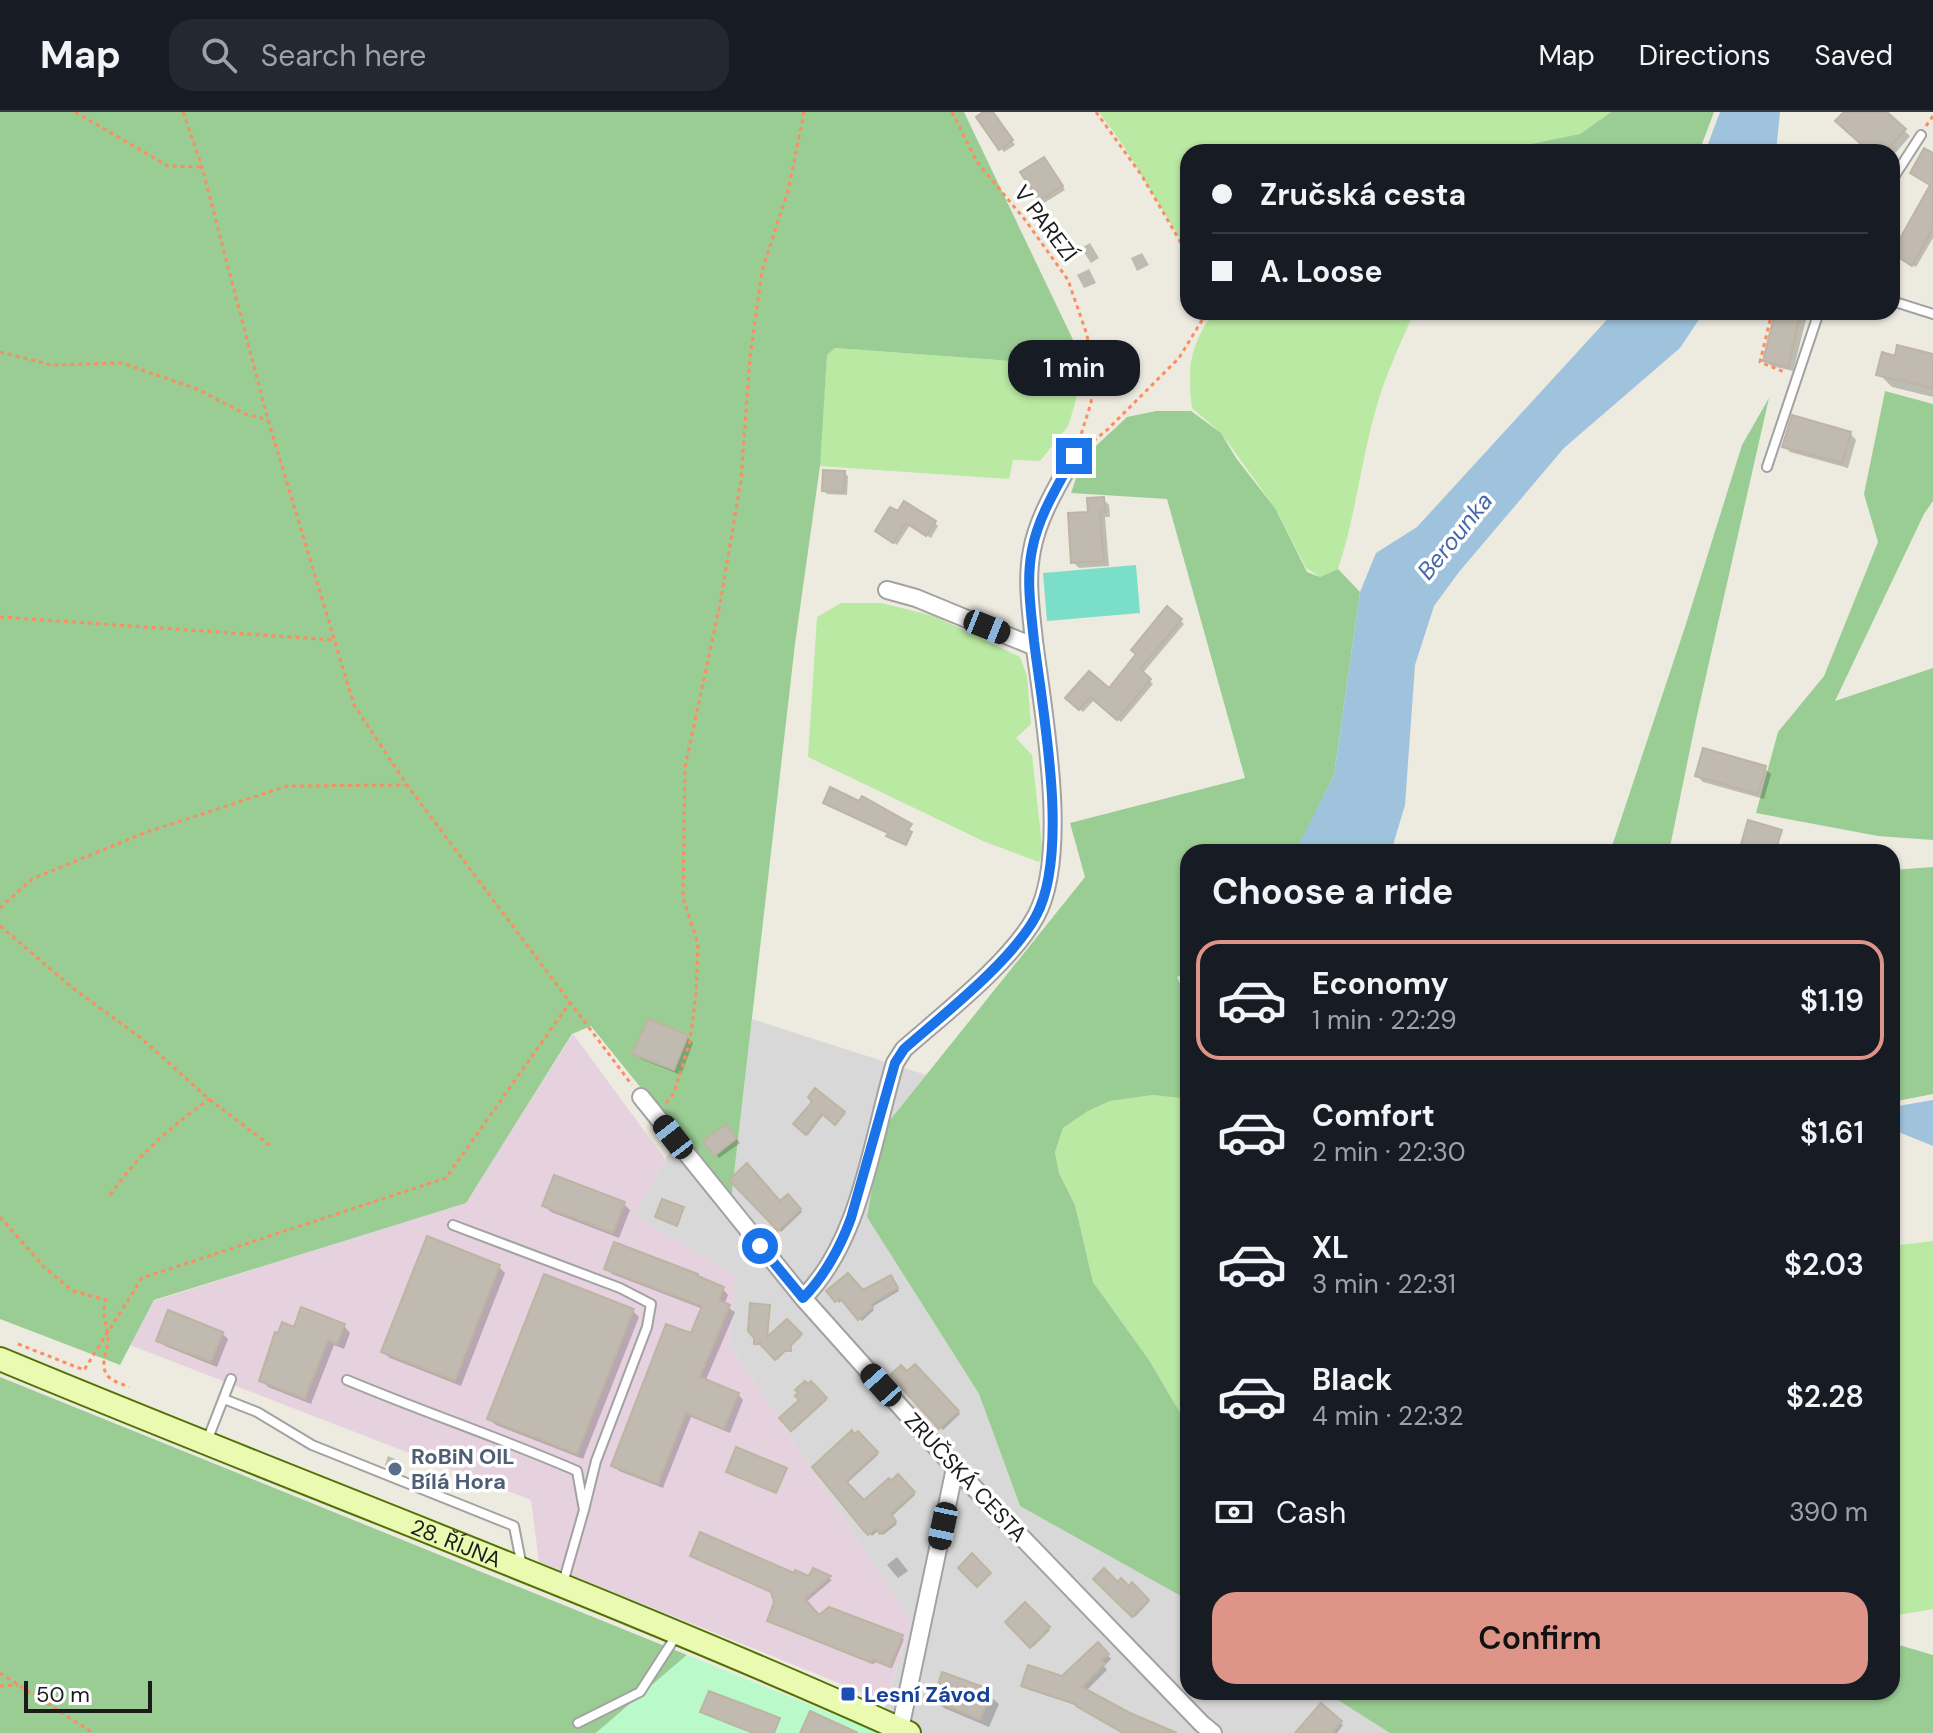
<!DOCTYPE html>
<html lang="en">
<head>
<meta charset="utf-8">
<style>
	body { margin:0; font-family:"DM Sans",sans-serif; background:#242831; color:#f1f3f6; height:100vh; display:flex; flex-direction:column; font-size:30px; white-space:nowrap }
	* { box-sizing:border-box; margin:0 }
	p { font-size:26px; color:#9ea1a6 }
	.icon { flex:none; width:44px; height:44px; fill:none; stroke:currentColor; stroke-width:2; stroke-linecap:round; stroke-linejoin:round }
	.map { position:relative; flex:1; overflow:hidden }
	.sheet { position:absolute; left:1180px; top:732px; width:720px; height:856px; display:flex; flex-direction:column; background:#171b24; border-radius:24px; box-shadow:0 2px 6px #0004 }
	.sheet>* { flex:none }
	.banner { position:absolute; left:1180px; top:32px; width:720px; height:176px; border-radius:24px; box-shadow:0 2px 6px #0004; display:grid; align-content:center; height:176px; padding:0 32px; background:#171b24 }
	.scale { position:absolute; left:24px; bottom:20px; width:128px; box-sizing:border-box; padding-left:8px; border:4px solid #1b1b1b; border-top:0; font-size:22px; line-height:28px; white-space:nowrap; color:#1b1b1b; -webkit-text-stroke:6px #fff; paint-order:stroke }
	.end { position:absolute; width:36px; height:36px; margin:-18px; border:10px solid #1a73e8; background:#fff; box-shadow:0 0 0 4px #fff }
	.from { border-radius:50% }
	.bubble { position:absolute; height:56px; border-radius:24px; background:#171b24; box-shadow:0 2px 6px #0004; font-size:26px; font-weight:600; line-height:56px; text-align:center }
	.car { position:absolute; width:24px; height:48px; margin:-24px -12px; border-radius:10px; box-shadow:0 0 6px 2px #0007; background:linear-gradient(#222 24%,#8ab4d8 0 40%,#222 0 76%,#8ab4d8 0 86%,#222 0) }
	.banner b { display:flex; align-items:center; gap:28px; height:76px; font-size:30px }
	.banner b+b { border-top:2px solid #363941 }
	.banner i { width:20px; height:20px; background:#f1f3f6 }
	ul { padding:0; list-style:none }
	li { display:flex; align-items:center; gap:24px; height:120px; margin:0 16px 12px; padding:0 16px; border:4px solid transparent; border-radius:24px }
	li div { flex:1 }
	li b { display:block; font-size:30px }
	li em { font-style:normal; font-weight:600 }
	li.on { border-color:#de9587 }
	li>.icon { width:72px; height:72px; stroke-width:1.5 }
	h2 { padding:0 32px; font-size:36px; line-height:96px }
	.pay { display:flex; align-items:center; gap:20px; height:88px; padding:0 32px; font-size:30px }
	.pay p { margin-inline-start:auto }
	.primary-button { display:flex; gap:16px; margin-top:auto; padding:16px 32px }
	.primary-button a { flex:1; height:92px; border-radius:24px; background:#de9587; color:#111; font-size:32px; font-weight:600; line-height:92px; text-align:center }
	header { display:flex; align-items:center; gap:48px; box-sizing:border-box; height:112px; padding:0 40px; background:#171b24; border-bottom:2px solid #363941 }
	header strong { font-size:38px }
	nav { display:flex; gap:44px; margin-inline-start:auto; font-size:28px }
	.search { width:560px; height:72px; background:#242831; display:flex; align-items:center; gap:20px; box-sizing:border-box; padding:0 28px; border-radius:24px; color:#9ea1a6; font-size:30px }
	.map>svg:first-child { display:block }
</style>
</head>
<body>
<header>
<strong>Map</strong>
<div class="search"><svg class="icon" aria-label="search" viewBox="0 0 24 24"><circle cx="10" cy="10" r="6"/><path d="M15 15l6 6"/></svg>Search here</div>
<nav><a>Map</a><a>Directions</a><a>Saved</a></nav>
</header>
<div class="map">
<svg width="1933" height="1621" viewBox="0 0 1933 1621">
	<rect width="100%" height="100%" fill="#edebe0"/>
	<path fill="#d9d8d8" d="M 752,907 L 926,963 L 882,1018 L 867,1105 L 979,1282 L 1020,1394 L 1188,1488 L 1188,1580 L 1325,1580 L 1390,1621 L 877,1621 L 911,1510 L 730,1232 L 735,1163 L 633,1104 L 679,1023 L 731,1086 Z"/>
	<path fill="#e6d1df" d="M 573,922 L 665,1047 L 634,1104 L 735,1163 L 730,1232 L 911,1510 L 886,1590 L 539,1450 L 531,1388 L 130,1233 L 154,1189 L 466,1090 Z"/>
	<path fill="#bae9a3" d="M 1099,0 L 1611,0 L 1580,22 L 1491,40 L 1188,40 L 1188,140 L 1123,33 Z
		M 1213,200 L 1414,200 C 1401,231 1386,261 1377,293 C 1361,347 1356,403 1338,457 L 1320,465 L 1306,456 L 1275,396 L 1221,321 L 1192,296 C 1187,253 1190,236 1213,200 Z
		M 835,236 L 1080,254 L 1075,292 L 1068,314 L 1040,349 L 1013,348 L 1009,367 L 819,354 L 827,243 Z
		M 841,491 L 881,491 L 934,504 L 1020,545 L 1027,564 L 1031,612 L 1016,626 L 1032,643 L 1043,742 L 1039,750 L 983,729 L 808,645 L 817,505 Z
		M 1153,983 L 1188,987 L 1188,1314 L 1149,1248 L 1093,1170 L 1075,1093 L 1059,1061 L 1055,1040 L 1063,1016 L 1088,999 L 1110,989 Z
		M 1933,1129 L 1933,1497 L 1892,1504 L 1892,1134 Z"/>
	<path fill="#9acd93" d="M 0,0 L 964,0 L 1087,257 L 1080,256 L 1080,254 L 835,236 L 827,243 L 820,354 L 795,532 L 731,1088 L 591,914 L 572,922 L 466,1091 L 154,1188 L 120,1253 L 0,1207 Z
		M 1611,0 L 1714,0 L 1699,40 L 1491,40 L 1580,22 Z
		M 1885,279 L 1933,292 L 1933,389 L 1924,402 L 1835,589 L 1933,556 L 1933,728 L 1878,724 L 1756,701 L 1778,620 L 1824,564 L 1878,430 L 1864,382 Z
		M 1769,286 L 1696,608 L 1669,740 L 1610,740 L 1686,512 L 1742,333 Z
		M 1156,299 L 1191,299 L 1221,321 L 1236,346 L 1275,396 L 1307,460 L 1320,465 L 1338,457 L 1360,480 L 1334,663 L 1297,738 L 1188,740 L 1188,860 L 1177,865 L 1188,888 L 1181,919 L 1188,933 L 1188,987 L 1153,983 L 1110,989 L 1088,999 L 1063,1016 L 1055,1040 L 1059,1061 L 1075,1093 L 1093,1170 L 1149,1248 L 1188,1314 L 1188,1488 L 1020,1394 L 979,1282 L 867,1105 L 882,1018 L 1085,765 L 1070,711 L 1245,666 L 1167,387 L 1071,381 L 1083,346 L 1127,305 Z
		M 1933,755 L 1933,982 L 1892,990 L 1892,758 Z
		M 0,1265 L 687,1543 L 596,1621 L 0,1621 Z
		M 1892,1531 L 1933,1543 L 1933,1621 L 1390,1621 L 1325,1580 L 1892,1580 Z"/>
	<path fill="#bafaca" d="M 687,1543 L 877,1620 L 877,1621 L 596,1621 Z"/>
	<path fill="#7bdec9" d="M 1136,453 L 1140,501 L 1047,509 L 1043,461 Z"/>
	<path fill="#9fc3dc" d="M 1720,0 L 1780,0 L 1776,40 L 1705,40 Z
		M 1614,200 L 1704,200 L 1680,236 L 1564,336 L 1459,460 L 1434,494 L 1415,553 L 1405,693 L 1391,740 L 1295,740 L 1334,663 L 1360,480 L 1376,441 L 1417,415 Z
		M 1933,988 L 1933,1034 L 1896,1019 L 1892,1020 L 1892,995 Z"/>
	<path fill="#0003" d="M 986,0 L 991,0 L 1015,33 L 1004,40 L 978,5 Z
		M 1846,0 L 1884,0 L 1910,24 L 1892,45 L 1892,40 L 1872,40 Z
		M 1933,44 L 1933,126 L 1916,155 L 1897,144 L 1931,73 Z
		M 1048,51 L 1065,78 L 1044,91 L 1041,88 Z
		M 1090,131 L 1099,146 L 1091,151 L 1081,136 Z
		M 1142,141 L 1149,153 L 1137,159 L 1131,146 Z
		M 1089,157 L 1096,171 L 1084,176 L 1077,163 Z
		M 1777,200 L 1808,200 L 1793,259 L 1771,254 L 1765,248 Z
		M 1933,244 L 1933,285 L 1892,275 L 1879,262 L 1896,246 Z
		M 1850,321 L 1856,328 L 1848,356 L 1790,340 L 1784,334 Z
		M 844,361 L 848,364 L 847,383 L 827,382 L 824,379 Z
		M 1103,387 L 1109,393 L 1110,405 L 1105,405 L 1109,454 L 1079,456 L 1073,450 L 1090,402 Z
		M 899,402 L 935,411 L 938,414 L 931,426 L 910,413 L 897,433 L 881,422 Z
		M 1168,497 L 1184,512 L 1142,562 L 1153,572 L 1121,610 L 1095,587 L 1083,600 L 1068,586 L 1109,579 L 1138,542 Z
		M 1764,656 L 1771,662 L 1764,687 L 1703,670 L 1697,664 Z
		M 1781,720 L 1776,740 L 1744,732 Z
		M 649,910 L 687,925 L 693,931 L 681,963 L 641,947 L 635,941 Z
		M 816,979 L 845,1002 L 837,1012 L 824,1002 L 808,1023 L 796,1012 L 814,990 Z
		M 730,1018 L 740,1031 L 719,1046 L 706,1030 Z
		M 732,1068 L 780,1092 L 788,1085 L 802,1100 L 781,1120 Z
		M 624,1092 L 630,1098 L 619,1126 L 551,1100 L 545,1094 Z
		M 499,1155 L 505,1161 L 461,1274 L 390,1246 L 383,1240 Z
		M 606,1156 L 723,1177 L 728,1183 L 724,1193 L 735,1200 L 705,1270 L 738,1282 L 743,1288 L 730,1321 L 691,1305 L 663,1376 L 619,1359 L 613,1353 L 692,1224 L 703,1197 L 612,1162 Z
		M 893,1167 L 899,1179 L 872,1195 L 874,1198 L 862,1209 L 843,1187 L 839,1191 L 829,1179 L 863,1181 Z
		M 769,1195 L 768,1228 L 787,1210 L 801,1225 L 791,1234 L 791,1240 L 786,1239 L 777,1248 L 763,1233 L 756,1231 Z
		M 633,1199 L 639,1205 L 583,1347 L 496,1313 L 489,1307 Z
		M 344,1214 L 350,1221 L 344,1237 L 334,1233 L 311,1292 L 268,1275 L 262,1268 L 295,1217 Z
		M 222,1221 L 228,1227 L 217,1255 L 165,1234 L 158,1228 Z
		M 915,1255 L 960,1302 L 943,1318 L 893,1263 L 907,1262 Z
		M 811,1271 L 827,1288 L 794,1318 L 782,1306 L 802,1288 Z
		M 857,1321 L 878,1343 L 846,1372 L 864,1391 L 898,1365 L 915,1383 L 891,1405 L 897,1412 L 883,1423 L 879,1418 L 872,1424 L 815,1356 Z
		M 388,1344 L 402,1350 L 399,1360 L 385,1353 Z
		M 897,1445 L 908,1459 L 898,1466 L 887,1453 Z
		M 814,1459 L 832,1468 L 806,1490 L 819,1506 L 904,1527 L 892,1556 L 876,1549 L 874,1552 L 771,1511 L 795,1463 L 810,1466 Z
		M 1096,1467 L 1129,1477 L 1132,1473 L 1149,1490 L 1135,1505 Z
		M 1025,1493 L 1050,1518 L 1033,1535 L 1007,1510 Z
		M 1098,1533 L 1111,1547 L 1104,1554 L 1107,1558 L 1086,1579 L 1129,1603 L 1172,1621 L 1123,1621 L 1078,1594 L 1027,1577 L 1023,1573 L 1062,1567 Z
		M 980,1576 L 999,1592 L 989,1615 L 944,1596 L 935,1587 Z
		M 1321,1593 L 1343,1613 L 1337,1621 L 1297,1621 Z"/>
	<path fill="#c1bab0" stroke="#beb4a2" stroke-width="2" d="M 983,0 L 993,0 L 1013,28 L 999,38 L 976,5 Z
		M 1844,0 L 1887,0 L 1906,17 L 1885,40 L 1870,40 L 1835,9 Z
		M 1924,36 L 1933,41 L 1933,116 L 1912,154 L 1892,141 L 1930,73 L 1910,61 Z
		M 1044,45 L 1063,74 L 1039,89 L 1020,60 Z
		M 1775,200 L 1801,200 L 1788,255 L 1763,249 Z
		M 1897,233 L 1933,242 L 1933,276 L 1876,263 L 1882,240 L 1895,244 Z
		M 1792,303 L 1851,320 L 1842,351 L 1782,335 Z
		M 823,358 L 845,359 L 844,380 L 822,379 Z
		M 1104,385 L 1105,400 L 1100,400 L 1104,449 L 1071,451 L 1068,401 L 1088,400 L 1087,386 Z
		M 904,389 L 936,409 L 926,424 L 906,411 L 893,431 L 875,419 L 890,395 L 898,399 Z
		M 1167,494 L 1182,507 L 1140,557 L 1151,567 L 1117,608 L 1090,585 L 1079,598 L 1065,586 L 1089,559 L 1109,576 L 1136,542 L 1131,538 Z
		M 1703,636 L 1766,654 L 1758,682 L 1695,664 Z
		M 830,675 L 859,689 L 862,684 L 912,712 L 908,718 L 912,720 L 906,733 L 886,724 L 888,721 L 823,691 Z
		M 1748,708 L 1782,718 L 1775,740 L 1741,732 Z
		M 648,907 L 688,923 L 674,958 L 632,942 Z
		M 815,976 L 845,1000 L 835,1013 L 822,1002 L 806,1023 L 793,1012 L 812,990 L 808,985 Z
		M 726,1012 L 737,1026 L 714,1044 L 703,1029 Z
		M 747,1051 L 780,1089 L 788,1082 L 801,1097 L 778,1119 L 729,1068 Z
		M 554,1063 L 625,1090 L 613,1121 L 542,1094 Z
		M 662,1087 L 684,1095 L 677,1114 L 655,1105 Z
		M 427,1124 L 500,1153 L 455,1269 L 381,1240 Z
		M 614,1130 L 698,1162 L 698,1164 L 724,1175 L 719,1188 L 730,1193 L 700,1265 L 739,1281 L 724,1317 L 686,1301 L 658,1372 L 611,1354 L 666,1212 L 691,1221 L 702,1194 L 604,1157 Z
		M 848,1161 L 863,1178 L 891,1163 L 898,1176 L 871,1192 L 873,1195 L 858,1208 L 840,1186 L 835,1190 L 826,1179 Z
		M 544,1162 L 634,1197 L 577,1342 L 487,1307 Z
		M 750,1191 L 770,1193 L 767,1225 L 787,1207 L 802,1222 L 791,1233 L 791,1239 L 784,1239 L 775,1248 L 760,1232 L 754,1232 L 754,1226 L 748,1219 Z
		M 301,1195 L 345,1212 L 337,1232 L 328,1228 L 305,1287 L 259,1269 L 275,1220 L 278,1221 L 282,1210 L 294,1215 Z
		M 168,1198 L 223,1220 L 211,1250 L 156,1229 Z
		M 915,1252 L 959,1299 L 939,1317 L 890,1263 L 901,1253 L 907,1259 Z
		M 805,1269 L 808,1272 L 811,1269 L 827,1286 L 791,1319 L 779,1306 L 799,1288 L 795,1284 L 798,1280 L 795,1278 Z
		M 852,1318 L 854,1322 L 858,1319 L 878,1340 L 846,1369 L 864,1388 L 889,1366 L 891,1369 L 898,1362 L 915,1380 L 891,1402 L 896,1409 L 880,1422 L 876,1417 L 868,1423 L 864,1419 L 812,1355 Z
		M 736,1335 L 787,1356 L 776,1381 L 726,1360 Z
		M 700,1420 L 794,1461 L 795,1458 L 809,1464 L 813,1456 L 831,1464 L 805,1487 L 819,1503 L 829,1495 L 903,1523 L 890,1555 L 873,1548 L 872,1551 L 767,1509 L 774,1490 L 771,1480 L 690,1444 Z
		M 972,1441 L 991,1461 L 977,1475 L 958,1456 Z
		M 1104,1456 L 1118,1470 L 1121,1466 L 1129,1474 L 1132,1470 L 1149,1488 L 1132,1505 L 1093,1467 Z
		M 1025,1490 L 1050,1515 L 1030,1536 L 1005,1510 Z
		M 1098,1530 L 1109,1542 L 1101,1548 L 1105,1552 L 1082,1575 L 1130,1601 L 1177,1621 L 1123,1621 L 1076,1594 L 1076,1592 L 1021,1574 L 1028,1553 L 1062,1564 Z
		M 942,1560 L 981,1574 L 980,1577 L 991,1582 L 980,1608 L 933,1588 Z
		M 709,1579 L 780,1606 L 774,1621 L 753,1621 L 700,1600 Z
		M 1321,1591 L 1342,1609 L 1332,1621 L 1295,1621 Z
		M 810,1599 L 858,1621 L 800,1621 Z"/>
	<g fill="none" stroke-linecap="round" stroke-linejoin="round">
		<defs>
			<path id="lane" d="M 1892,68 L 1921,23
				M 1892,189 L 1933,202
				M 1767,355 L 1819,200
				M 453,1113 L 620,1176 L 651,1192 L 647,1215 L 596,1349 L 584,1398
				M 347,1268 C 423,1300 501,1326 577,1359 L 584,1398 L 563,1471
				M 224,1287 L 257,1300 L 312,1333 L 514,1414 L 522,1455
				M 207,1329 L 231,1267
				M 578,1611 L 640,1580 L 678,1521"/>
			<path id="street" d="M 887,478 L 916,486 L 1035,535
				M 641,985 L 803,1186 L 955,1356 L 1202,1612 L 1213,1621
				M 803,1186 C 861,1129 872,1027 895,951 L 904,937 C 945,901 1011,850 1036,804 C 1070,742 1043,600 1034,529 C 1031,499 1026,468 1032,438 C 1038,405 1058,373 1074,344
				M 900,1617 L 955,1356"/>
			<g id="secondary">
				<path id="s1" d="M 0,1247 C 302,1373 610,1486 909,1621"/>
			</g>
		</defs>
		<use href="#lane" stroke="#a2a2a2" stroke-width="12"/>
		<use href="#street" stroke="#a2a2a2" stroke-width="20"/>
		<use href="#secondary" stroke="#527103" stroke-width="26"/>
		<path stroke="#fc8c62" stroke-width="3" stroke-dasharray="4 4" stroke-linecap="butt" d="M 75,0 L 168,54 L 202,55
			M 183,0 L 202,55 L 268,308 L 354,593 L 407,673 L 632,973
			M 952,0 L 977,50 L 1026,109 L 1068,168 L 1087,223 L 1093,261 L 1091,291 L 1079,329
			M 1096,0 L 1142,64 L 1188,143
			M 1926,14 L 1933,4
			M 1517,40 L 1582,35 L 1587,40
			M 1772,200 L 1760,250 L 1784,260
			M 0,240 L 52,253 L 122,251 L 197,277 L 245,302 L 268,308
			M 1087,334 L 1107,318 L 1179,246 L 1207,200
			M 0,505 L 334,528
			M 0,796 L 32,767 L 144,721 L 287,674 L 407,673
			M 0,814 L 74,877 L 141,926 L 209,987 L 272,1035
			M 666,991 L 674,981 L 690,929 L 696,881 L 698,832 L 683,786 L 685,655 L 720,492 L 741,368 L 750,245 L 762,159 L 789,75 L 804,0
			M 110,1083 C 140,1041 167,1018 209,987
			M 0,1105 L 45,1156 L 73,1179 L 106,1188 C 101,1202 107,1212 108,1226 C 109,1236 99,1252 107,1263 C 111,1269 122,1272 129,1275
			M 18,1232 L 84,1258 L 142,1166 L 446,1066 L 571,889
			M 0,1561 L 93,1621
			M 0,1574 L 18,1573"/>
		<use href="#lane" stroke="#fff" stroke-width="8"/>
		<use href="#street" stroke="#fff" stroke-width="16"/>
		<use href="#secondary" stroke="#eafab1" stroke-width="22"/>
	</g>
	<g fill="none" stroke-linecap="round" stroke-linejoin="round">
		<path stroke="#1a73e8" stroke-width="10" d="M 760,1134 L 803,1186 C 824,1165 841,1134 851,1106 L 895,951 L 904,937 C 944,902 1012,849 1036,804 C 1070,741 1043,601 1034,529 C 1031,499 1026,468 1032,438 C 1038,405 1058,373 1074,344"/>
	</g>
	<circle fill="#5c6f8a" stroke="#fff" stroke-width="3" cx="395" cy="1357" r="8"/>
	<rect fill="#1a4fb4" stroke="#fff" stroke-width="3" x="840" y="1574" width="16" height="16" rx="4"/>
	<g text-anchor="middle" stroke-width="7" stroke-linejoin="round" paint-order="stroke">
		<g font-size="22" fill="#1b1b1b" stroke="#fff">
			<text transform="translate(1046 111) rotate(53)" y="8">V PAREZÍ</text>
			<text transform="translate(966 1365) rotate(47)" y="8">ZRUČSKÁ CESTA</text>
			<text dy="8" stroke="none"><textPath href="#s1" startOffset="492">28. ŘÍJNA</textPath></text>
		</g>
		<g font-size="22" font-weight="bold" fill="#4e5e75" stroke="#fff" text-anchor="start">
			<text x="411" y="1352">RoBiN OIL<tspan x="411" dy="25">Bílá Hora</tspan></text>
		</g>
		<g font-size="22" font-weight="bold" fill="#164399" stroke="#fff" text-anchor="start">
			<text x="864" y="1590">Lesní Závod</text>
		</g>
		<g font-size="24" font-style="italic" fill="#4767ab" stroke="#fff">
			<text transform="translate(1455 424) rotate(-51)" y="8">Berounka</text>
		</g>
	</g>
</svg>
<div class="scale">50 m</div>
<i class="end from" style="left:760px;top:1134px"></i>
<i class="end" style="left:1074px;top:344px"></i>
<div class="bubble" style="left:1008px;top:228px;width:132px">1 min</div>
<i class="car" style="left:987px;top:515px;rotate:112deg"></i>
<i class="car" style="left:673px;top:1025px;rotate:322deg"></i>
<i class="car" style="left:881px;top:1273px;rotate:318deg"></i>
<i class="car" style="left:943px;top:1414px;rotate:192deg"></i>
<div class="banner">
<b><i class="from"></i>Zručská cesta</b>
<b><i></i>A. Loose</b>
</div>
<section class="sheet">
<h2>Choose a ride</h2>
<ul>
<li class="on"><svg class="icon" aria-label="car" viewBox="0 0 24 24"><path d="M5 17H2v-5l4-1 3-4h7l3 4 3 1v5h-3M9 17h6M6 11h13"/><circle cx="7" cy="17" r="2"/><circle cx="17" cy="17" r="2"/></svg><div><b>Economy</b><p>1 min · 22:29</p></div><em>$1.19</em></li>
<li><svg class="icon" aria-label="car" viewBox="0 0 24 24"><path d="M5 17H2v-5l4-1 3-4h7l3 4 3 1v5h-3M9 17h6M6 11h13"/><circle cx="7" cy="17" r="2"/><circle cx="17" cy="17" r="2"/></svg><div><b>Comfort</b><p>2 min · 22:30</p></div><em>$1.61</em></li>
<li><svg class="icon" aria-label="car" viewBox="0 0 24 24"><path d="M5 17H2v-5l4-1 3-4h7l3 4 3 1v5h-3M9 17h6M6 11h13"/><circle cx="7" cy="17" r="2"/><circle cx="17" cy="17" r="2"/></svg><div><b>XL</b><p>3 min · 22:31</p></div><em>$2.03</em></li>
<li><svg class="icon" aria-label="car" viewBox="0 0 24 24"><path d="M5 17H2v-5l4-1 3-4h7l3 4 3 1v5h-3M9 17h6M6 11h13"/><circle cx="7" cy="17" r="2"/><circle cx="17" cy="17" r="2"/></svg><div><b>Black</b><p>4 min · 22:32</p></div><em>$2.28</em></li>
</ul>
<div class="pay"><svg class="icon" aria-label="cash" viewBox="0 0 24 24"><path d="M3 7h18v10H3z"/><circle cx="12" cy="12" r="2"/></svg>Cash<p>390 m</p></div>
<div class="primary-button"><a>Confirm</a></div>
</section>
</div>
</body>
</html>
